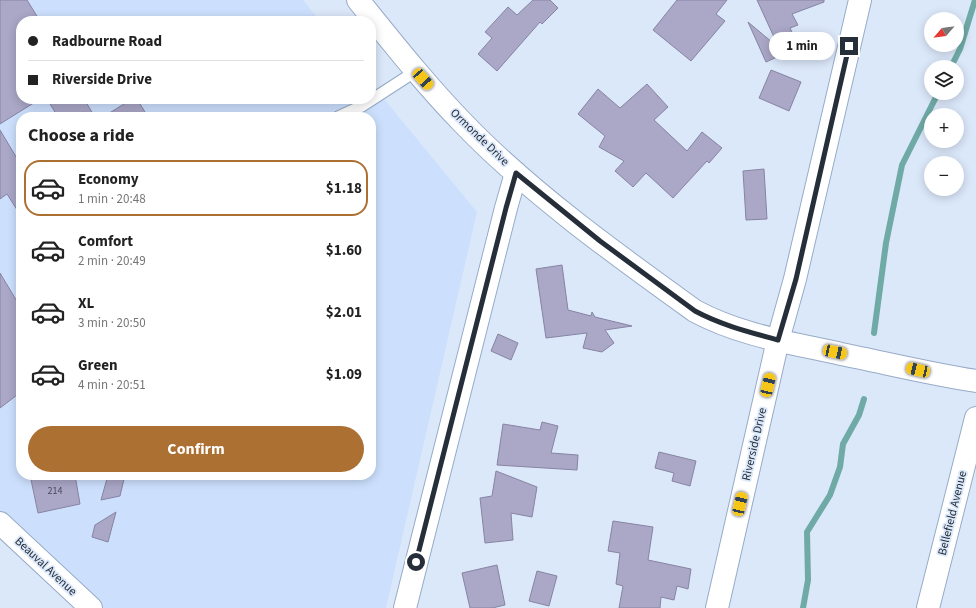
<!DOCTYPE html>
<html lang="en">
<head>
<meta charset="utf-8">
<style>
	body { margin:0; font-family:"Source Sans 3",sans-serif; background:#f6f6f6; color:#222; height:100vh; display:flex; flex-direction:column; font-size:15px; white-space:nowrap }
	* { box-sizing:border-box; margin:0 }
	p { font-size:13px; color:#767676 }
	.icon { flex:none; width:22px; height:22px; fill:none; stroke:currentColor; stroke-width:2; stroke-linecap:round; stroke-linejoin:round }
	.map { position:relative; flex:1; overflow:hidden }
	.panel { position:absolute; left:16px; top:112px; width:360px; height:368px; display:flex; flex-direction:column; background:#fff; border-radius:16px; box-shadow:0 2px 10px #0003 }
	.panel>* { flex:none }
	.guide { position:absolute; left:16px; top:16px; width:360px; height:88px; border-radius:16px; box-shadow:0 2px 10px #0003; display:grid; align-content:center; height:88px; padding:0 12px; background:#fff }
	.needle { width:26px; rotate:242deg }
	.buttons { position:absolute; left:924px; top:12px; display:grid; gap:8px }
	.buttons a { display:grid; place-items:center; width:40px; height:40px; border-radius:50%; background:#fff; box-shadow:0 2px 10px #0003; font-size:20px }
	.end { position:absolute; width:18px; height:18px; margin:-9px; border:5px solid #262e39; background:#fff; box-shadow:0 0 0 2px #fff }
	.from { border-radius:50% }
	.bubble { position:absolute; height:28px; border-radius:14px; background:#fff; box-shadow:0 2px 10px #0003; font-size:13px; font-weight:700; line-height:28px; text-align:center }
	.car { position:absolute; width:12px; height:24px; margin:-12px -6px; border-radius:5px; box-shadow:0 0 3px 1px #0007; background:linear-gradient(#f5c518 24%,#345 0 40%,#f5c518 0 76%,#345 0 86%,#f5c518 0) }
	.guide b { display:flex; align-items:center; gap:14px; height:38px; font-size:15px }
	.guide b+b { border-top:1px solid #e0e0e0 }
	.guide i { width:10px; height:10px; background:#222 }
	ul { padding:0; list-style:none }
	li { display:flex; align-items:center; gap:12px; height:56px; margin:0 8px 6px; padding:0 4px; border:2px solid transparent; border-radius:16px }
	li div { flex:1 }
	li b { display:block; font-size:15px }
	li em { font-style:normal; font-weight:700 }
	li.selected { border-color:#ad7033 }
	li>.icon { width:36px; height:36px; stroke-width:1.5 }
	h2 { padding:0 12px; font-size:18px; line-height:48px }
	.button { display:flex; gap:8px; margin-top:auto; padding:8px 12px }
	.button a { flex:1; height:46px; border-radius:24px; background:#ad7033; color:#fff; font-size:16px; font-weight:700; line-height:46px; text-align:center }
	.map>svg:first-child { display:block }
</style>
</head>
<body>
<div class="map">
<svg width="976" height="608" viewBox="0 0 976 608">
	<rect width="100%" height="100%" fill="#dbe8fa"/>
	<path fill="#cce0fd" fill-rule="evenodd" d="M 0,0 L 303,0 L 320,21 L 21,21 L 21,99 L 371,99 L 371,83 L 477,212 L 386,608 L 95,608 L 0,519 ZM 21,117 L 371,117 L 371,475 L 21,475 Z"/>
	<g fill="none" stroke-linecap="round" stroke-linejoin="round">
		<path stroke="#6faaa6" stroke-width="6" d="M 951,67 L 960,49 L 975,0
			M 874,333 L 886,243 L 902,165 L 938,93
			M 803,608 L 808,580 L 807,532 L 830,495 L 840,467 L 843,444 L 859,415 L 864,399"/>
	</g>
	<path fill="#aaa7c7" stroke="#8784a3" d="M 0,0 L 27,0 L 40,21 L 21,21 L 21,99 L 40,99 L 0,124 Z
		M 533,0 L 550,0 L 558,8 L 542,24 L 540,22 L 497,71 L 478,54 L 492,38 L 485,32 L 508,7 L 517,15 Z
		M 677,0 L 727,0 L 716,14 L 725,21 L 691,61 L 653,30 Z
		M 757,0 L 824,0 L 824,2 L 792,14 L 798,25 L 790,28 L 799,47 L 766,62 L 748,22 L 779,48 Z
		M 771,70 L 801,82 L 789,111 L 759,98 Z
		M 647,84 L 668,107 L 654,120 L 687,151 L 702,132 L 722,148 L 709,163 L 707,161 L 673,198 L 646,173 L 633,187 L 615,171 L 624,161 L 599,147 L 605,136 L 578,114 L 598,89 L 620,108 Z
		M 47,99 L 84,99 L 95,117 L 58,117 Z
		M 132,99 L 137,99 L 148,117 L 103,117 Z
		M 0,130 L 21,165 L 21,216 L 7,194 L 0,199 Z
		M 764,169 L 767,219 L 746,220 L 743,171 Z
		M 562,265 L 568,310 L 591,316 L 592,312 L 595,317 L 632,326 L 605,330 L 614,343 L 602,352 L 583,348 L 587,333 L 546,338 L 536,269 Z
		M 0,273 L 21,308 L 21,392 L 0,408 Z
		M 498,334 L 518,343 L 511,360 L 491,351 Z
		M 542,422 L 558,426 L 551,453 L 578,455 L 577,470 L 497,465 L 503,424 L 540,430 Z
		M 659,452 L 696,461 L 690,486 L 672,481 L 674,473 L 655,468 Z
		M 496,471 L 537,487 L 532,517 L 511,513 L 513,540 L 485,543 L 480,498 L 492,496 Z
		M 30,475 L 75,475 L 80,504 L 38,513 Z
		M 108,475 L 125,475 L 120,496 L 101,500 Z
		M 116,512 L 108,542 L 92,537 L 95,525 Z
		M 613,521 L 653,527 L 648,560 L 691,569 L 688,589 L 677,586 L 674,600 L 661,597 L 660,608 L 619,608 L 623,586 L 616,584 L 620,553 L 608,551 Z
		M 497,565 L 505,605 L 492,608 L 470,608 L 462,573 Z
		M 537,571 L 557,576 L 549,606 L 529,601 Z"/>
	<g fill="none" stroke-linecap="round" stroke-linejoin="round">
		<defs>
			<path id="service" d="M 338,117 L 362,106 L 416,71"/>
			<path id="minor" d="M 358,0 C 392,42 425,84 462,122 C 529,192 617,255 695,311 C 739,335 792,343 841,354 C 886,363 931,374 976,381
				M 0,523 L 91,608
				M 405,608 L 506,208 L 516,173
				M 717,608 L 778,340 L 795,279 L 860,0
				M 928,608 L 976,418"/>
		</defs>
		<use href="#service" stroke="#97abc7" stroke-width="13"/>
		<use href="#minor" stroke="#97abc7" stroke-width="24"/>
		<use href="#service" stroke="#fff" stroke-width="11"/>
		<use href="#minor" stroke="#fff" stroke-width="22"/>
	</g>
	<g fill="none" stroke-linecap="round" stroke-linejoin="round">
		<path stroke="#262e39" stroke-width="5" d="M 416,562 L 506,208 L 516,173 L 600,241 L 695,311 C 721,325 749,332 778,340 L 796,279 L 849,46"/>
	</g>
	<g text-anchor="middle" stroke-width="3.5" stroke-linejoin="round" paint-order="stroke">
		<g font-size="10" fill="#474c5c">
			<text x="55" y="494">214</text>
		</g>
		<g font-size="12" fill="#262e39" stroke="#dbe8fa">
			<text transform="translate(480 137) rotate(44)" y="4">Ormonde Drive</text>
			<text transform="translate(754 444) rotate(-77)" y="4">Riverside Drive</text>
			<text transform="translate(952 513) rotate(-76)" y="4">Bellefield Avenue</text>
			<text transform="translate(46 566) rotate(43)" y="4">Beauval Avenue</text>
		</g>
	</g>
</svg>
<div class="buttons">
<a><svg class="needle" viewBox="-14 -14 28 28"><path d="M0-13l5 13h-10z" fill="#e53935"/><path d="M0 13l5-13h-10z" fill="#767676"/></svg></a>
<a><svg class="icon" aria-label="layers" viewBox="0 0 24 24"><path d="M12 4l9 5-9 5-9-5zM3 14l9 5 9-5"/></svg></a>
<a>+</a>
<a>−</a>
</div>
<i class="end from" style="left:416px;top:562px"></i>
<i class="end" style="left:849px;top:46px"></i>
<div class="bubble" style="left:769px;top:32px;width:66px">1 min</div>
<i class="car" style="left:423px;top:79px;rotate:138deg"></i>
<i class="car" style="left:835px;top:352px;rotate:102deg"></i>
<i class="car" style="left:918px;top:370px;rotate:283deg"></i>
<i class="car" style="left:768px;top:385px;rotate:13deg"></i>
<i class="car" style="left:740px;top:504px;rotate:13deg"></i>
<div class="guide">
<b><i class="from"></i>Radbourne Road</b>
<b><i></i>Riverside Drive</b>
</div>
<section class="panel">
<h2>Choose a ride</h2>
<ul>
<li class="selected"><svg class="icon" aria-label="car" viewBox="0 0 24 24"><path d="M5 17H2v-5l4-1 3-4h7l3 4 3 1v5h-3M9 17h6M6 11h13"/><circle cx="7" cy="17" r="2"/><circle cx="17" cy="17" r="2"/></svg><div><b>Economy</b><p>1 min · 20:48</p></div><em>$1.18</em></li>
<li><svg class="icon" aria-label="car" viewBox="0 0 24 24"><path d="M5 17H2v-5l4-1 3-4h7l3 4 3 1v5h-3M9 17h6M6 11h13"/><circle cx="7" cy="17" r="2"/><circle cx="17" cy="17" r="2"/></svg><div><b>Comfort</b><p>2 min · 20:49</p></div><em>$1.60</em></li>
<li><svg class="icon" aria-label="car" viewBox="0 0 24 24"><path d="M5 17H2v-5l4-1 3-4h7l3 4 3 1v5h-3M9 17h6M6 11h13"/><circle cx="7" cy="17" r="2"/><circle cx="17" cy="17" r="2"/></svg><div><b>XL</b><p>3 min · 20:50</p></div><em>$2.01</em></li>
<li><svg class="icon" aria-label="car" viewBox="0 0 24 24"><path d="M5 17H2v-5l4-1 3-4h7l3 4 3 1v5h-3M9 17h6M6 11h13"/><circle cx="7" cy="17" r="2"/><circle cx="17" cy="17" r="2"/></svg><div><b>Green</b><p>4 min · 20:51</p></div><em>$1.09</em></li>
</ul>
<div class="button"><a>Confirm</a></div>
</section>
</div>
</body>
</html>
